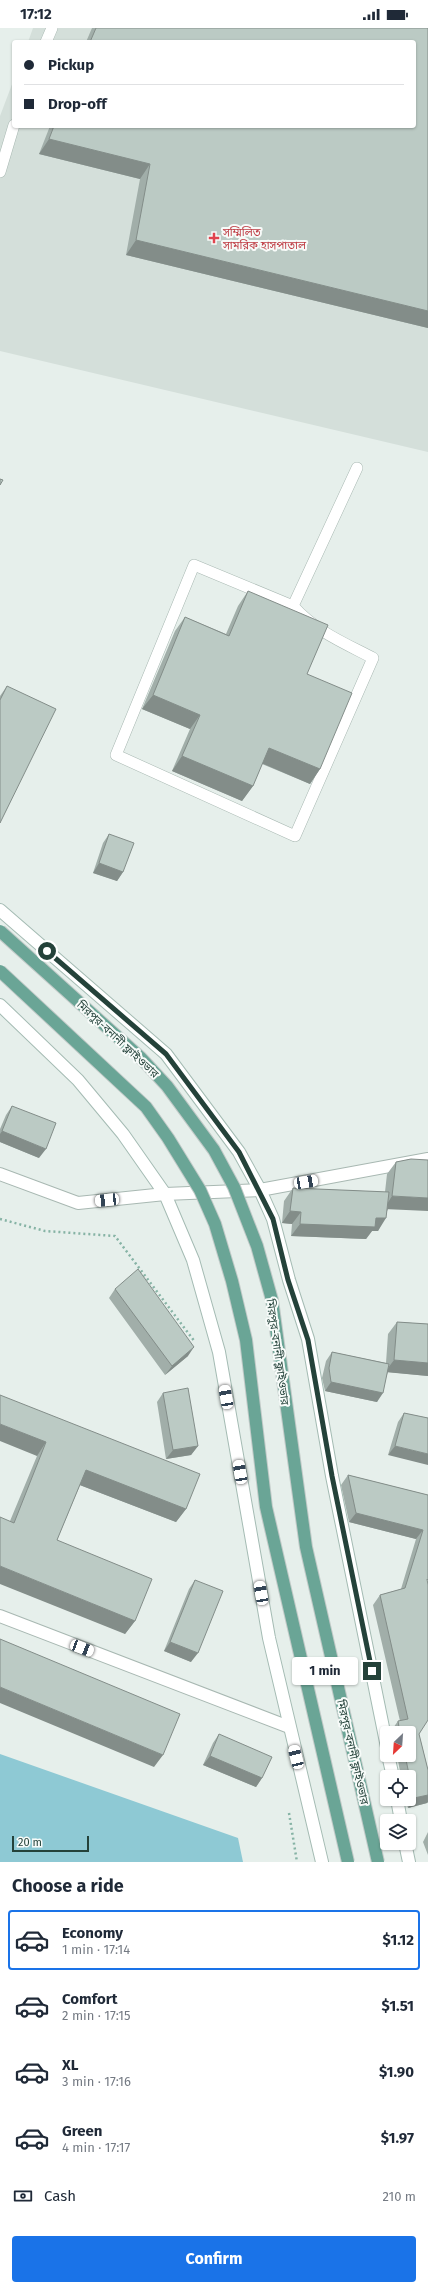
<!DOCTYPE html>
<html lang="en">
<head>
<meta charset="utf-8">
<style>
	body { margin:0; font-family:"Fira Sans","Noto Sans Bengali",sans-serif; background:#f6f6f7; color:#1f2937; height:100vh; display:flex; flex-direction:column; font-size:15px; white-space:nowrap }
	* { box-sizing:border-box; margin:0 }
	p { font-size:13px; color:#747a83 }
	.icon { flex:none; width:22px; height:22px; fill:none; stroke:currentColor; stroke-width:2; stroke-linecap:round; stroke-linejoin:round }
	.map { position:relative; height:1834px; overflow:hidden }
	.drawer { display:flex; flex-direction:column; background:#fff; flex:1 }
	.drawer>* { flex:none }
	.top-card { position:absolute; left:12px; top:12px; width:404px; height:88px; border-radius:4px; box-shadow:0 1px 3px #0004; display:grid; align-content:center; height:88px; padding:0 12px; background:#fff }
	.needle { width:26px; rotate:205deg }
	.controls { position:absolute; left:380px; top:1698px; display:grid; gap:8px }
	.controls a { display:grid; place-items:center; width:36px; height:36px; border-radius:4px; background:#fff; box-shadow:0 1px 3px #0004; font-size:20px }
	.scale { position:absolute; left:12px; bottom:10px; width:77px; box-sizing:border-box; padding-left:4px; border:2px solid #24423a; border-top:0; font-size:11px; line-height:14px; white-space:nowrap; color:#24423a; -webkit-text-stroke:3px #f7fbf9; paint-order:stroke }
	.end { position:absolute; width:18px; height:18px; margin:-9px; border:5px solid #24423a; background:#fff; box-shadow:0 0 0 2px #fff }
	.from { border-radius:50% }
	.bubble { position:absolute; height:28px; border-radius:4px; background:#fff; box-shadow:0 1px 3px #0004; font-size:13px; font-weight:700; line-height:28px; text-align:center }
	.car { position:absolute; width:12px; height:24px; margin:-12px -6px; border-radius:5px; box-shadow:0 0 3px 1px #0007; background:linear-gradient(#fff 24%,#345 0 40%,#fff 0 76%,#345 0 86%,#fff 0) }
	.top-card b { display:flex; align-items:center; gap:14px; height:38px; font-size:15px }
	.top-card b+b { border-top:1px solid #e0e1e3 }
	.top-card i { width:10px; height:10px; background:#1f2937 }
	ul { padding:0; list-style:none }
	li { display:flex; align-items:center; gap:12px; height:60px; margin:0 8px 6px; padding:0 4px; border:2px solid transparent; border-radius:4px }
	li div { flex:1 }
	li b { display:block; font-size:15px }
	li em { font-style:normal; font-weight:700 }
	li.selected { border-color:#1a73e8 }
	li>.icon { width:36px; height:36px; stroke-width:1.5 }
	h2 { padding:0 12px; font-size:18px; line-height:48px }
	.pay { display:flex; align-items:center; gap:10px; height:44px; padding:0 12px; font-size:15px }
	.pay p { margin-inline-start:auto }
	.primary-button { display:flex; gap:8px; margin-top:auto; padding:8px 12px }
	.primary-button a { flex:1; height:46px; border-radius:4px; background:#1a73e8; color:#fff; font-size:16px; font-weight:700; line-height:46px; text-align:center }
	.status { display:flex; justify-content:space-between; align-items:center; height:28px; padding:0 20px; background:#fff; direction:ltr }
	.status svg { height:11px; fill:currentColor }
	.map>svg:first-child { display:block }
</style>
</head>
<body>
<div class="status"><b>17:12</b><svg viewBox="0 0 49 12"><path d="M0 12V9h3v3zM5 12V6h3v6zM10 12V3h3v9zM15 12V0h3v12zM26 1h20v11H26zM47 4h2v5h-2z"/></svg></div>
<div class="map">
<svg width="428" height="1834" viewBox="0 0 428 1834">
	<rect width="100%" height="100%" fill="#e6efeb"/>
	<path fill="#d4dfda" d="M 33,0 L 428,0 L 428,424 L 0,323 L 0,88 L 14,51 L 14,98 L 414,98 L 414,14 L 28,14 Z"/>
	<path fill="#8ec9d4" d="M 0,1726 L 238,1810 L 243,1834 L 0,1834 Z"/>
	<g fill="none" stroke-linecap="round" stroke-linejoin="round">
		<defs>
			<path id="service" d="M 46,14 L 52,0
				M 0,144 L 14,97
				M 293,578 C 315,603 344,615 373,630 L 295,808 L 116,727 L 194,537 L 293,578 L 357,440"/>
			<path id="minor" d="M 0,1588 L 289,1699"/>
			<path id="tertiary" d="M 0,1146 L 78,1175 L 165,1166 L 260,1162 L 428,1131"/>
			<path id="secondary" d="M 0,882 L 166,1026 L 239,1124 L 260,1162 L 273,1191 L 289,1252 L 308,1311 L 332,1448 L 387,1719
				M 0,977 L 78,1052 L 123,1106 L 165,1166 L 193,1232 L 219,1324 L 269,1610 L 322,1834
				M 388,1727 L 393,1749
				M 397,1771 L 401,1793
				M 405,1815 L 409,1834"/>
		</defs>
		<use href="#service" stroke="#a8b8b2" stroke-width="12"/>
		<use href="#minor" stroke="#a8b8b2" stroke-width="14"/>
		<use href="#tertiary" stroke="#a8b8b2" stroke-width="14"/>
		<use href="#secondary" stroke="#a4bbb3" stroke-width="14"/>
		<path stroke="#86b3a5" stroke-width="2.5" stroke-dasharray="2 3" stroke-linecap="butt" d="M 0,1191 L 45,1203 L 115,1208 L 195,1314
			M 289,1785 L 297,1834"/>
		<use href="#service" stroke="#fff" stroke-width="11"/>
		<use href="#minor" stroke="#fff" stroke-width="12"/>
		<use href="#tertiary" stroke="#fff" stroke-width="12"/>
		<use href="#secondary" stroke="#fff" stroke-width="12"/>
		<defs>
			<path id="primary-bridge" d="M 0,903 L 141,1030 L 167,1058 L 214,1122 L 234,1159 L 257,1218 L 272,1272 L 306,1519 L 378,1834
				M 0,943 L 146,1079 L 168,1110 L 200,1162 L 215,1196 L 232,1253 L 246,1312 L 266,1479 L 348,1834"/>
		</defs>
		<use href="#primary-bridge" stroke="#c2cac8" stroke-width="14" stroke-linecap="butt"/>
		<use href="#primary-bridge" stroke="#6aa596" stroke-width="12"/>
	</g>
	<path fill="#a1aea9" d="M 92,0 L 428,0 L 428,300 L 126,227 L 140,151 L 39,126 L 50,98 L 414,98 L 414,14 L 86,14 Z
		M 248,563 L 307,646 L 320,741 L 310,756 L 262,736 L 253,758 L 242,773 L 172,743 L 190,701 L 142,681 L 175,603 L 185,589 L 226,606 L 238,578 Z
		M 7,658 L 0,795 L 0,668 Z
		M 109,806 L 123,844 L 117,853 L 93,845 L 103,815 Z
		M 12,1078 L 39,1130 L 0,1114 L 0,1101 L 6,1087 Z
		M 411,1131 L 378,1203 L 372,1203 L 366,1211 L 291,1208 L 292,1196 L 282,1195 L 284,1173 L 293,1160 L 385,1164 L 387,1146 L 396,1134 Z
		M 115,1261 L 188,1328 L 165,1347 L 109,1270 Z
		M 397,1294 L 428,1296 L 428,1348 L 388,1344 L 377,1374 L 325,1363 L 322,1350 L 326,1333 L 332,1324 L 386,1335 L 388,1306 Z
		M 163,1365 L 198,1418 L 191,1427 L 166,1431 L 157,1374 Z
		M 0,1367 L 186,1481 L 176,1494 L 80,1457 L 57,1512 L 135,1593 L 125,1606 L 10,1493 L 37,1428 Z
		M 404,1385 L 428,1390 L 388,1427 L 398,1394 Z
		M 348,1447 L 428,1467 L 419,1706 L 428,1742 L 428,1774 L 427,1775 L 408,1780 L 406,1771 L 409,1771 L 409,1749 L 401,1749 L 397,1727 L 409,1727 L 409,1705 L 392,1705 L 391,1703 L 398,1693 L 400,1693 L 373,1577 L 380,1567 L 401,1561 L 416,1511 L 349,1494 L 341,1457 Z
		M 195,1552 L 191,1634 L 164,1623 L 189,1561 Z
		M 219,1706 L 262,1750 L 256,1759 L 203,1737 L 213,1715 Z
		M 428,1804 L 428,1827 L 423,1814 Z"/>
	<path fill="#838d89" d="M 49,111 L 150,136 L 140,151 L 39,126 Z
		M 136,212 L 428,283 L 428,300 L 126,227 Z
		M 153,667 L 200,687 L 190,701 L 142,681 Z
		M 269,720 L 320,741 L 310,756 L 259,734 Z
		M 182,728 L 253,758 L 242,773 L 172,743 Z
		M 99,835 L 123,844 L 117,853 L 93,845 Z
		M 2,1103 L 46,1121 L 39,1130 L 0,1114 L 0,1106 Z
		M 392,1168 L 428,1170 L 428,1183 L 384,1181 Z
		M 290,1183 L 301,1184 L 292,1196 L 282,1195 Z
		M 376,1190 L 386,1190 L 378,1203 L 372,1203 L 366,1211 L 291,1208 L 300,1196 Z
		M 194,1319 L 188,1328 L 165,1347 L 172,1338 Z
		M 394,1332 L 428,1335 L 428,1348 L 385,1344 Z
		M 331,1354 L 383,1365 L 377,1374 L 325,1363 Z
		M 0,1396 L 46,1414 L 37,1428 L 0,1413 Z
		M 198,1418 L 191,1427 L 166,1431 L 173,1422 Z
		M 395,1418 L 428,1426 L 428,1437 L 388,1427 Z
		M 86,1442 L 186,1481 L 176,1494 L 77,1456 Z
		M 356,1485 L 423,1502 L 416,1511 L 349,1494 Z
		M 0,1538 L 135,1593 L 125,1606 L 0,1556 Z
		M 170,1614 L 198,1625 L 191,1634 L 164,1623 Z
		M 0,1659 L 163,1727 L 154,1739 L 0,1675 Z
		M 210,1728 L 262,1750 L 256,1759 L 203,1737 Z
		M 428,1767 L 428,1774 L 427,1775 L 408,1780 L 414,1770 Z"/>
	<path fill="#bbcac4" stroke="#838d89" d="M 96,0 L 428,0 L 428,283 L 136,212 L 150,136 L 49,111 L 54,98 L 414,98 L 414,14 L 90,14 Z
		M 0,451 L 3,452 L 0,457 Z
		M 248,563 L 328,597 L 307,646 L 352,665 L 320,741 L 269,720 L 253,758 L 182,728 L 200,687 L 153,667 L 185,589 L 229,608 Z
		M 7,658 L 56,681 L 0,795 L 0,672 Z
		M 109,806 L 134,815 L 123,844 L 99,835 Z
		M 12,1078 L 56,1095 L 46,1121 L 2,1103 Z
		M 411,1131 L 428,1132 L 428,1170 L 392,1168 L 396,1134 Z
		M 293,1160 L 389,1164 L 386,1190 L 376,1190 L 375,1199 L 300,1196 L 301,1184 L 290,1183 Z
		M 138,1241 L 194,1319 L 172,1338 L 115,1261 Z
		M 397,1294 L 428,1296 L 428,1335 L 394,1332 Z
		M 332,1324 L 389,1336 L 383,1365 L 331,1354 L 329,1340 Z
		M 188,1360 L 198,1418 L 173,1422 L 163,1365 Z
		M 0,1367 L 200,1446 L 186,1481 L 86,1442 L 57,1512 L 152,1551 L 135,1593 L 0,1538 L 0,1489 L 14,1495 L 46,1414 L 0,1396 Z
		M 404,1385 L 428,1390 L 428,1426 L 395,1418 Z
		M 348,1447 L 428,1467 L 428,1552 L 427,1551 L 428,1557 L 428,1692 L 419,1706 L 428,1742 L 428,1767 L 414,1770 L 405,1727 L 409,1727 L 409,1705 L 400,1705 L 398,1693 L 408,1691 L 380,1567 L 405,1560 L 423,1502 L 356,1485 Z
		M 195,1552 L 223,1563 L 198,1625 L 170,1614 Z
		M 0,1611 L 180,1686 L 163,1727 L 0,1659 Z
		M 219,1706 L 272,1729 L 262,1750 L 210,1728 Z"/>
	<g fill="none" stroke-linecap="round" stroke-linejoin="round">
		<path stroke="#24423a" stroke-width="5" d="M 47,923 L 166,1026 L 239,1124 L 273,1191 L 288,1252 L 308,1312 L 332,1448 L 372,1643"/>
	</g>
	<path fill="#e0444e" stroke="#f7fbf9" stroke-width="1.5" d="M212 204h4v4h4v4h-4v4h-4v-4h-4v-4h4z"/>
	<g text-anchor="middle" stroke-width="4" stroke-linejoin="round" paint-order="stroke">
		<g font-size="11" fill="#be3a42" stroke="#f7fbf9" text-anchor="start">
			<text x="223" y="208">সম্মিলিত<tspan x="223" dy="13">সামরিক হাসপাতাল</tspan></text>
		</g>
		<g font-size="11" fill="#24423a" stroke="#f7fbf9">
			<text transform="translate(118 1011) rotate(43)" y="4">মিরপুর-বনানী ফ্লাইওভার</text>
			<text transform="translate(278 1324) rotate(82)" y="4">মিরপুর-বনানী ফ্লাইওভার</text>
			<text transform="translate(353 1724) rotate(77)" y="4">মিরপুর-বনানী ফ্লাইওভার</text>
		</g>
	</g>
</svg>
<div class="controls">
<a><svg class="needle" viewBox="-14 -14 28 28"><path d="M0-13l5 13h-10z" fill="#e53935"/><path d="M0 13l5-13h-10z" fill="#747a83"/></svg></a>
<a><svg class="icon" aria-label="locate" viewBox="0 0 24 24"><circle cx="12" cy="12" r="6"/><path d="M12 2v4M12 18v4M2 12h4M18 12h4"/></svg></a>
<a><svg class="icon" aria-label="layers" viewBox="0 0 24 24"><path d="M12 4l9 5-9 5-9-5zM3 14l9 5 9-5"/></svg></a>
</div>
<div class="scale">20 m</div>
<i class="end from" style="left:47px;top:923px"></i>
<i class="end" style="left:372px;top:1643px"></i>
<div class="bubble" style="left:292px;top:1629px;width:66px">1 min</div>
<i class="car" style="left:306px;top:1154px;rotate:80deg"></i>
<i class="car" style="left:107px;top:1172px;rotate:264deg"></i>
<i class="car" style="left:226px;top:1369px;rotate:350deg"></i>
<i class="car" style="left:240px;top:1444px;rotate:350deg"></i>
<i class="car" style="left:261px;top:1565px;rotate:350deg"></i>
<i class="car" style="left:82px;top:1620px;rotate:111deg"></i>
<i class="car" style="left:296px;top:1729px;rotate:346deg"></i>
<div class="top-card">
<b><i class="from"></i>Pickup</b>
<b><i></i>Drop-off</b>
</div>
</div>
<section class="drawer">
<h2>Choose a ride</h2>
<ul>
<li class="selected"><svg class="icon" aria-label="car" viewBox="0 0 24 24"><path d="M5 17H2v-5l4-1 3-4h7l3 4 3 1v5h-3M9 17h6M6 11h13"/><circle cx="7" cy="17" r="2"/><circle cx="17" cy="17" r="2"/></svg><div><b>Economy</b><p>1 min · 17:14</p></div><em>$1.12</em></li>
<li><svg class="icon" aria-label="car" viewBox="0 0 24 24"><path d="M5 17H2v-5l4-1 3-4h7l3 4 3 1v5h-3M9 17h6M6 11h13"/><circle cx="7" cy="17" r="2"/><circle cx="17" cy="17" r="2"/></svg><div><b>Comfort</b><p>2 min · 17:15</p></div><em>$1.51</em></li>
<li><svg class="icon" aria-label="car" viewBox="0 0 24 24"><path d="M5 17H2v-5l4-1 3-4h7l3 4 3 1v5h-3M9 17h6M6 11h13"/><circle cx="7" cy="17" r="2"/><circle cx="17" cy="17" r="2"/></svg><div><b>XL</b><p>3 min · 17:16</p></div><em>$1.90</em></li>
<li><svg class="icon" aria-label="car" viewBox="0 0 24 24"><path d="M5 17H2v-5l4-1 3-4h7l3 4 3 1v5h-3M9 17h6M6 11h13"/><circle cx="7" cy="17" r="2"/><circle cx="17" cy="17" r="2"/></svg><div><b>Green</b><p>4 min · 17:17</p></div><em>$1.97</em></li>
</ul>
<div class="pay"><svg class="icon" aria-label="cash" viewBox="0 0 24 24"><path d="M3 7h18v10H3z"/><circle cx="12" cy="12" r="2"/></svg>Cash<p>210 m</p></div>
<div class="primary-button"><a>Confirm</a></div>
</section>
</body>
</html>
